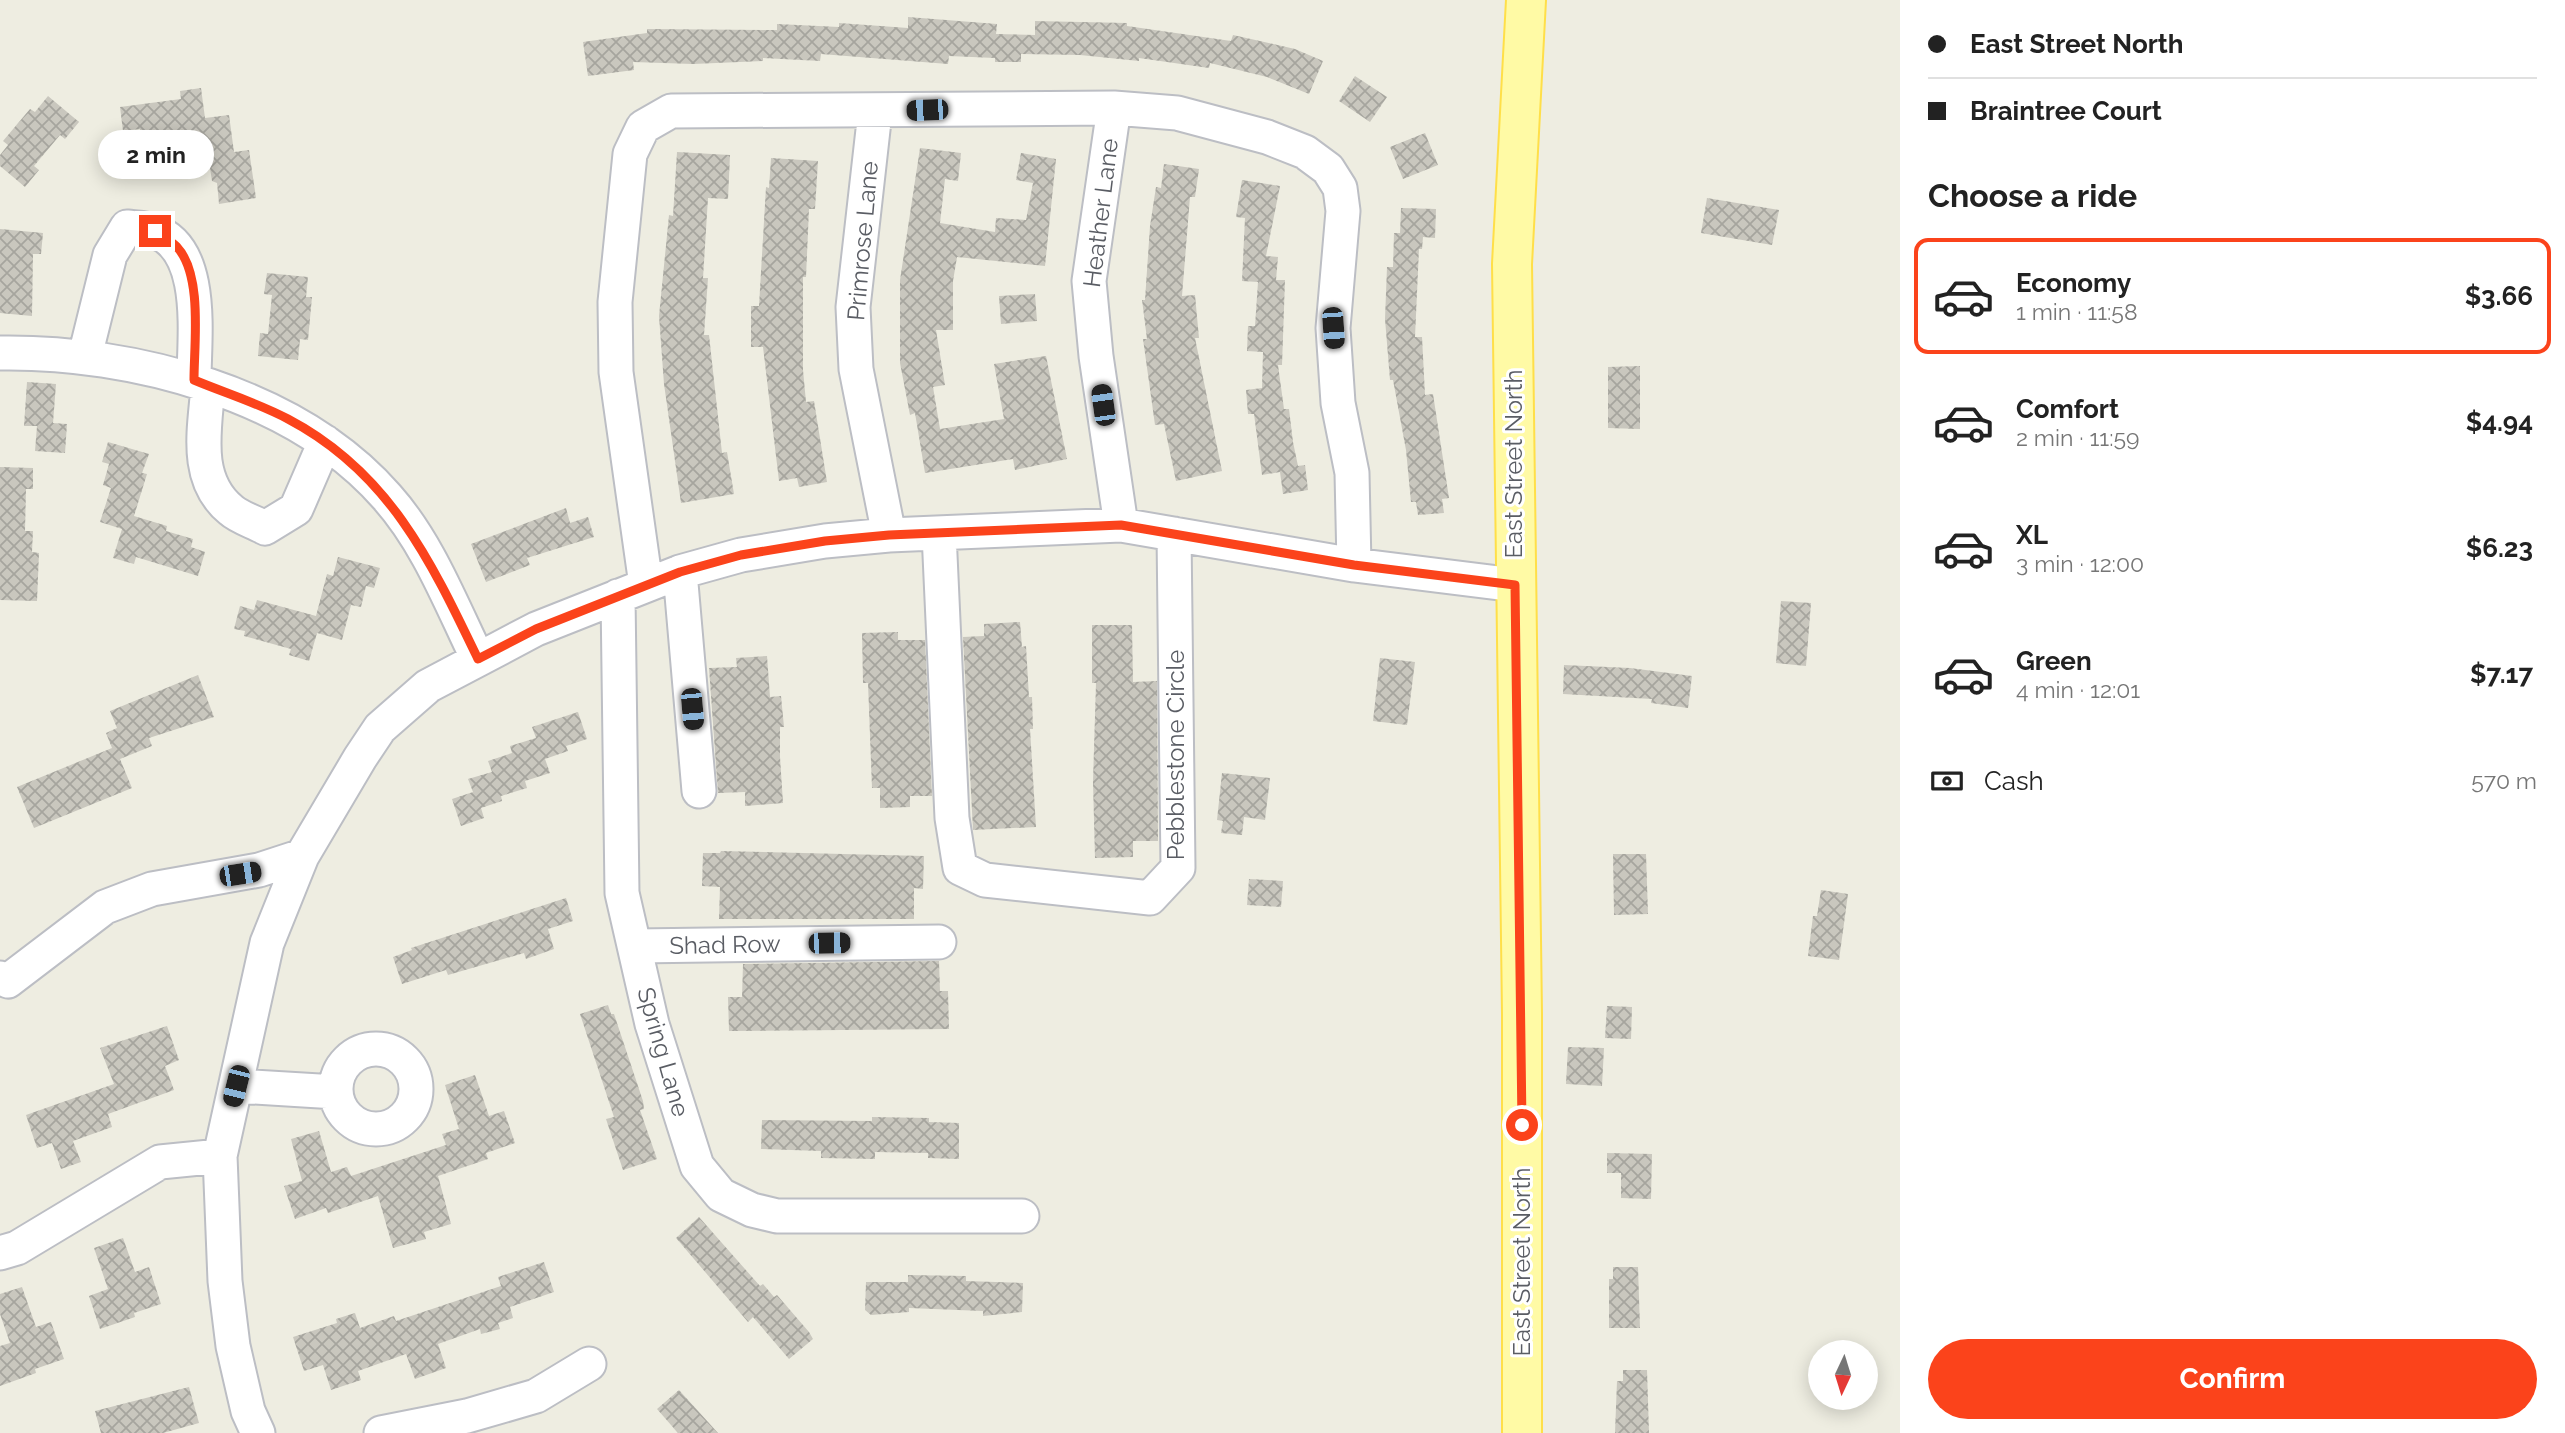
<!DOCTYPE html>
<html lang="en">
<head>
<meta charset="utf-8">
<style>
	body { margin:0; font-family:Raleway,sans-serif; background:#f2f2f2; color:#222; height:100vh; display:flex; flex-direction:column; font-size:26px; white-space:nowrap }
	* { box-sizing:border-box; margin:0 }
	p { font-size:23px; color:#767676 }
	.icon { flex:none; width:38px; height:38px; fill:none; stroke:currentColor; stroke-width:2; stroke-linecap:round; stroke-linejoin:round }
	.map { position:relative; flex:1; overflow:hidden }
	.panel { display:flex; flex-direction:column; background:#fff; width:665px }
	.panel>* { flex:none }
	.guide { display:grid; align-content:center; height:154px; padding:0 28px; background:#fff }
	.needle { width:46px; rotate:184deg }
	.buttons { position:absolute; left:1808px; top:1340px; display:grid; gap:14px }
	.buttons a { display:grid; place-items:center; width:70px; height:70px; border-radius:50%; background:#fff; box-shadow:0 4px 18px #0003; font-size:35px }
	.end { position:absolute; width:32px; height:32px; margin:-16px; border:9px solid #fb431b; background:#fff; box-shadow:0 0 0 4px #fff }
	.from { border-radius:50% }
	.bubble { position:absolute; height:49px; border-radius:24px; background:#fff; box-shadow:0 4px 18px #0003; font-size:23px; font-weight:700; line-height:49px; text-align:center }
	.car { position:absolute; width:21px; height:42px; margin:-21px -10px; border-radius:9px; box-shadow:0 0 5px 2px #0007; background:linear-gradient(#222 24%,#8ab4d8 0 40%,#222 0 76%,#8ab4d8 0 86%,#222 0) }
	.guide b { display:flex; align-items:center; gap:24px; height:66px; font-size:26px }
	.guide b+b { border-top:2px solid #e0e0e0 }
	.guide i { width:18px; height:18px; background:#222 }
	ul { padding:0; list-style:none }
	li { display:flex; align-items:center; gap:21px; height:116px; margin:0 14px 10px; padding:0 14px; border:4px solid transparent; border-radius:14px }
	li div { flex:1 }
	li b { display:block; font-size:26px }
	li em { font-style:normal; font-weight:700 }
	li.current { border-color:#fb431b }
	li>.icon { width:63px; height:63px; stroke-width:1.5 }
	h2 { padding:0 28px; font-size:32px; line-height:84px }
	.pay { display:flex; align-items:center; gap:18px; height:77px; padding:0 28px; font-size:26px }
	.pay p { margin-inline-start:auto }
	.action { display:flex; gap:14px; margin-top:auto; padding:14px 28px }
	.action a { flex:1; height:80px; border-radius:42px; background:#fb431b; color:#fff; font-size:28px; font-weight:700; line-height:80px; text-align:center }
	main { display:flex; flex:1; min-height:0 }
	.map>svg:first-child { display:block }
</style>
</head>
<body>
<main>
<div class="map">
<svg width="1900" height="1433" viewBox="0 0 1900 1433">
	<defs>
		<pattern id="building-cross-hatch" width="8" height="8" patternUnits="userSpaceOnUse" patternTransform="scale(1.75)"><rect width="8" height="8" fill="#c9c7be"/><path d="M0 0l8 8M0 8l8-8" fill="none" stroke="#a6a59e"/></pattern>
	</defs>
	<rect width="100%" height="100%" fill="#eeede1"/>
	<path fill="url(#building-cross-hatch)" d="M 908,17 L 997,24 L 996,34 L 1035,35 L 1035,21 L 1127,23 L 1127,26 L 1231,41 L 1233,35 L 1295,49 L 1323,61 L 1309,94 L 1267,77 L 1210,63 L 1209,68 L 1139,58 L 1139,61 L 1080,55 L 1021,54 L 1021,62 L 995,62 L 995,58 L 949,56 L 948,64 L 821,54 L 820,61 L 763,58 L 763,61 L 693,64 L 633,62 L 634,70 L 588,76 L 583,42 L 647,33 L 647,29 L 777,30 L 777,24 L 839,27 L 839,23 L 908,28 Z
		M 1355,76 L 1387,97 L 1370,122 L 1339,101 Z
		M 201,88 L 205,118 L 229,115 L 234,152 L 249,150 L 256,198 L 219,204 L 217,183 L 212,181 L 205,135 L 167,141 L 166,133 L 141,137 L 140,129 L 123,131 L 120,107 L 181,99 L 180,91 Z
		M 48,96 L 79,122 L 65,139 L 60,135 L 34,166 L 39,170 L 25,187 L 0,166 L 0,155 L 8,145 L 3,141 L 30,109 L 35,112 Z
		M 1425,133 L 1438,165 L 1403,179 L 1390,147 Z
		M 920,148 L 961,153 L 958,181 L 945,179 L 940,223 L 995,232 L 996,218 L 1026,220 L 1033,183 L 1016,180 L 1021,153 L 1056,159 L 1045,266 L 957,257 L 953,281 L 953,330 L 936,330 L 945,385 L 933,387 L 940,429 L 1004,419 L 994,364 L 1046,356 L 1067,459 L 1015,470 L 1013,459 L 925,473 L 915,413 L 910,415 L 900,363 L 900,280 Z
		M 677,152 L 730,155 L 728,199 L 708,198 L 703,278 L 708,278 L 704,335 L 709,335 L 722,453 L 727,452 L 734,494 L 681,503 L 664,384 L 659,316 L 669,215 L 673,216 Z
		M 771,158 L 818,161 L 815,209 L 809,209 L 806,277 L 803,277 L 803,370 L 806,402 L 814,401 L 827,482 L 799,487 L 797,478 L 779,481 L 763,347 L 751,347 L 751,306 L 759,306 L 766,187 L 769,188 Z
		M 1164,164 L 1199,169 L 1195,197 L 1190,197 L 1182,296 L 1195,295 L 1199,338 L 1195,338 L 1222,471 L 1176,481 L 1164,424 L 1155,425 L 1143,339 L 1147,339 L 1142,300 L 1145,300 L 1150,226 L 1156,187 L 1161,188 Z
		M 1242,180 L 1280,186 L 1266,256 L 1278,257 L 1276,280 L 1285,280 L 1282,365 L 1278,365 L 1284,409 L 1289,409 L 1293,442 L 1298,466 L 1305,465 L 1308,490 L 1283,494 L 1280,472 L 1262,475 L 1254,414 L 1248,414 L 1246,390 L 1262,388 L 1263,352 L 1247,351 L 1248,326 L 1255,326 L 1258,282 L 1242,281 L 1245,218 L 1236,217 Z
		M 1707,198 L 1779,210 L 1772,245 L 1701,233 Z
		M 1401,208 L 1436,209 L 1435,238 L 1423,237 L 1422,249 L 1419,249 L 1415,337 L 1422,337 L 1425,395 L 1433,394 L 1449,498 L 1442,499 L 1444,513 L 1418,515 L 1416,502 L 1411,502 L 1406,450 L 1393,380 L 1390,380 L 1385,319 L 1387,267 L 1393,267 L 1394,233 L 1400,233 Z
		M 0,229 L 43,233 L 41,254 L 33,254 L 32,316 L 0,313 Z
		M 267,273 L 308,277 L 306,297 L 312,297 L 308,340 L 300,339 L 298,360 L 258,356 L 260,333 L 268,334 L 272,295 L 264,294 Z
		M 1035,294 L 1037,321 L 1001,324 L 999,296 Z
		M 1640,366 L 1640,429 L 1608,428 L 1608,367 Z
		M 27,382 L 56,384 L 53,423 L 67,424 L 65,453 L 35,451 L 37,426 L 24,426 Z
		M 108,442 L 149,454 L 142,473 L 147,474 L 134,516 L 167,526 L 166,531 L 193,539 L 191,547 L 205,552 L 198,576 L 136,557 L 134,564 L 113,558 L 122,529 L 100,522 L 111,488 L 103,485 L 109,464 L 102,462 Z
		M 0,467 L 33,468 L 33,489 L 26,489 L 25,531 L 33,531 L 32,552 L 39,553 L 37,601 L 0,600 Z
		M 566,508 L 570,523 L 588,517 L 594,537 L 527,558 L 530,565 L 486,582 L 471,544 Z
		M 338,557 L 380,568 L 374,588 L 366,586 L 361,607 L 351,605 L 342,640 L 317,633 L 309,661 L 289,655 L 291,649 L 244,636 L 245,631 L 234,629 L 240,606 L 254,610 L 257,600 L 316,616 L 327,574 L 333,576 Z
		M 1781,601 L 1811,603 L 1806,666 L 1776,663 Z
		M 1020,622 L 1022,647 L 1026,646 L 1029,697 L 1032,697 L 1033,729 L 1030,729 L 1036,827 L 973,830 L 963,637 L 984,636 L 984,624 Z
		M 1092,625 L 1132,625 L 1133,682 L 1157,681 L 1158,841 L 1133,841 L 1133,857 L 1095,858 L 1093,782 L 1096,683 L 1092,683 Z
		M 898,632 L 898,640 L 925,640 L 932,796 L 910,796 L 910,807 L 880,808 L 880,788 L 872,788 L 868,683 L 863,683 L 862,633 Z
		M 767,656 L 770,697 L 781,696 L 784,727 L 780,727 L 780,757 L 783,803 L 745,806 L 745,792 L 718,793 L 709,668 L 737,667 L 736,658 Z
		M 1380,658 L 1415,662 L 1407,725 L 1373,721 Z
		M 1564,665 L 1630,668 L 1692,676 L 1688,708 L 1651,703 L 1652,699 L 1563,694 Z
		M 198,675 L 214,717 L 149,738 L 152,746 L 120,759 L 132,788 L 34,828 L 17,787 L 112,748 L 106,733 L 117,728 L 110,711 Z
		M 578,712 L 587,739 L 566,746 L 568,751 L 545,759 L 550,773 L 525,781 L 527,788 L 501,796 L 502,801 L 481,808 L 484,818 L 461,826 L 452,799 L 473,792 L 468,779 L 492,772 L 488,761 L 512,753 L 510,746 L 536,738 L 532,727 Z
		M 1222,773 L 1270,778 L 1265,820 L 1244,817 L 1242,835 L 1221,833 L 1223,821 L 1217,820 Z
		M 721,851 L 924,856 L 923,889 L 914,888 L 914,919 L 719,919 L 720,887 L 702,886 L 703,853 L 720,853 Z
		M 1613,854 L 1646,854 L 1648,914 L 1614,915 Z
		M 1249,879 L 1283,881 L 1281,907 L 1247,905 Z
		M 1821,890 L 1848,894 L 1839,960 L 1808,956 L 1813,916 L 1817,916 Z
		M 566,898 L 573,921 L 548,929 L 554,949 L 526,959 L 524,953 L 448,975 L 446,970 L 402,984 L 393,957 L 412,950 L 411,948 Z
		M 939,961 L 940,991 L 948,991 L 949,1029 L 729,1031 L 728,997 L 742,997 L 743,964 Z
		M 608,1005 L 611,1014 L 614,1014 L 643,1101 L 644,1109 L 640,1110 L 657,1159 L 623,1170 L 606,1119 L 614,1117 L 580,1014 Z
		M 1607,1006 L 1632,1007 L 1631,1039 L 1605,1038 Z
		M 167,1026 L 179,1060 L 165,1066 L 174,1090 L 108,1114 L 112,1127 L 73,1141 L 81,1162 L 61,1169 L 52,1143 L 37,1148 L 26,1115 L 114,1084 L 100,1048 Z
		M 1568,1047 L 1604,1048 L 1602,1086 L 1566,1084 Z
		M 475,1075 L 489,1116 L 504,1111 L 515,1143 L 486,1153 L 488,1159 L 438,1176 L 451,1224 L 424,1232 L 426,1239 L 393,1248 L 378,1196 L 328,1213 L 326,1208 L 295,1219 L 284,1186 L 302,1181 L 291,1139 L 319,1131 L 331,1172 L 347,1167 L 351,1176 L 446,1145 L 442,1134 L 459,1129 L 445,1085 Z
		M 872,1117 L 929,1118 L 929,1122 L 959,1123 L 959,1159 L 928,1158 L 928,1153 L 875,1152 L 875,1159 L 821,1158 L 821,1151 L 761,1149 L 762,1120 L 872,1121 Z
		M 1607,1153 L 1652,1154 L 1651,1199 L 1621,1198 L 1621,1173 L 1607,1173 Z
		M 699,1217 L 760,1286 L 763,1284 L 774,1297 L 777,1295 L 809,1332 L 813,1339 L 789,1359 L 753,1317 L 748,1322 L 676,1238 Z
		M 123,1238 L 135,1272 L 149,1267 L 161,1304 L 134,1313 L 135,1317 L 100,1329 L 89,1296 L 108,1289 L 94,1248 Z
		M 544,1262 L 554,1292 L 510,1307 L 513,1318 L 498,1323 L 500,1329 L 481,1334 L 480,1329 L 438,1344 L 446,1368 L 415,1379 L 406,1354 L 358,1371 L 361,1380 L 331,1390 L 323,1365 L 304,1371 L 293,1337 L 337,1323 L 336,1319 L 355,1313 L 360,1328 L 394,1316 L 396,1321 L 501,1286 L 498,1277 Z
		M 1613,1267 L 1638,1267 L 1640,1328 L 1609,1328 L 1609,1279 L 1613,1279 Z
		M 908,1275 L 966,1276 L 966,1281 L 1023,1283 L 1022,1312 L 983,1316 L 983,1311 L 909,1308 L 909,1312 L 871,1315 L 865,1310 L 866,1282 L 908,1282 Z
		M 22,1287 L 36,1327 L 51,1322 L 64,1359 L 35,1369 L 36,1373 L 0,1386 L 0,1346 L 10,1343 L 0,1314 L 0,1294 Z
		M 1623,1370 L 1647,1370 L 1649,1433 L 1615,1433 L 1617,1381 L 1623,1381 Z
		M 189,1387 L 199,1423 L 163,1433 L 101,1433 L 95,1411 Z
		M 679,1390 L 718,1433 L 678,1433 L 657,1409 Z"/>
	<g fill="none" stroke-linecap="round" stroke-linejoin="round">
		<defs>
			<path id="minor" d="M 1114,108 L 1089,281 L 1096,356 L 1121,525
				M 875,112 L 853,307 L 856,369 L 889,535
				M 0,353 C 132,351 297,394 387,497 C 428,543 451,604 478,659
				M 85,356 L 110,255 L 127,227 C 136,228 147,228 154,231 C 206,249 194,337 194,380
				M 208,386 C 205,428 193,479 231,510 C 240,518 255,522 265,528 L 296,509 L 325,442
				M 939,533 L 952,818 L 960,868 L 985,880 L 1150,898 L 1178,868 L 1174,534
				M 680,572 L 699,791
				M 646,585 L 616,372 L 615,302 L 630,154 L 643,127 L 671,111 L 1114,108 L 1177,113 L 1267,137 L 1305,152 L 1328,169 L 1340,188 L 1343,211 L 1333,328 L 1338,403 L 1352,473 L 1354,565
				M 618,596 L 622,893 L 652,1024 L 697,1166 L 721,1195 L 752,1210 L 777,1216 L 1022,1216
				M 636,946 L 939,942
				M 0,978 L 8,981 L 105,907 L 152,889 L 259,870 L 302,856
				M336 1089a40 40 0 1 1 80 0a40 40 0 1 1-80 0Z
				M 236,1086 L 336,1092
				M 0,1253 L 17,1248 L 160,1162 L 220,1156
				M 258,1433 L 248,1411 L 233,1346 L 225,1281 L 220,1156 L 267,943 L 302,856 L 360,758 L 380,728 L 428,686 L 536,629 L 680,572 L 741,555 L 825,541 L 889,535 L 1121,525 L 1354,565 L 1515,585
				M 381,1433 L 467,1416 L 536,1396 L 589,1364"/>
			<path id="major" d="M 1522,1433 L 1522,1014 L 1512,264 L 1526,0"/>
		</defs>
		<use href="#minor" stroke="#bcbec4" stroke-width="37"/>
		<use href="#major" stroke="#ffdf49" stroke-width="42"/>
		<use href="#minor" stroke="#fff" stroke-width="33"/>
		<use href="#major" stroke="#fffaa5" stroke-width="38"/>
	</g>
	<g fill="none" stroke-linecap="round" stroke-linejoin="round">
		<path stroke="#fb431b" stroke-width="9" d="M 155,231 C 162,236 171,241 177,247 C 203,275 194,344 194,380 C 225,393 258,403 288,419 C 389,472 431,561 478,659 L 536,629 L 680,572 L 741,555 L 825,541 L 889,535 L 1121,525 L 1354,565 L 1515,585 L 1522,1125"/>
	</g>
	<g text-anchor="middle" stroke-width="6" stroke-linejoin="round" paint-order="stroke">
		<g font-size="24" fill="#5a5d64" stroke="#fff">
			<text transform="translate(1101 213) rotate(-83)" y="8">Heather Lane</text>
			<text transform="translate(863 241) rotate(-85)" y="8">Primrose Lane</text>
			<text transform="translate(1514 464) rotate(-90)" y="8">East Street North</text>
			<text transform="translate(1176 755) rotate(-90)" y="8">Pebblestone Circle</text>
			<text transform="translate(725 945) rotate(-1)" y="8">Shad Row</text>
			<text transform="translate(663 1052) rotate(74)" y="8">Spring Lane</text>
			<text transform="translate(1522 1262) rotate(-90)" y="8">East Street North</text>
		</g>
	</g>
</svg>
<div class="buttons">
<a><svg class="needle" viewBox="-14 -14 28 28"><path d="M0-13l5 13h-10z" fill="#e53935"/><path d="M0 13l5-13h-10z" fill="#767676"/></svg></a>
</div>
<i class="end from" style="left:1522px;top:1125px"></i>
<i class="end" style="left:155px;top:231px"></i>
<div class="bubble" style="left:98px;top:130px;width:116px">2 min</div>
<i class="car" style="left:927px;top:110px;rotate:268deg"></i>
<i class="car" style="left:1333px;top:328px;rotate:176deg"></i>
<i class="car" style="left:1103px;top:405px;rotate:352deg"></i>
<i class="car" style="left:692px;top:709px;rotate:175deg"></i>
<i class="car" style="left:240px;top:874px;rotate:81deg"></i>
<i class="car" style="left:829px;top:943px;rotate:89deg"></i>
<i class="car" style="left:236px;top:1086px;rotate:194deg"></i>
</div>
<section class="panel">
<div class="guide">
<b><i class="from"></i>East Street North</b>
<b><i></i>Braintree Court</b>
</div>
<h2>Choose a ride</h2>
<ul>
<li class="current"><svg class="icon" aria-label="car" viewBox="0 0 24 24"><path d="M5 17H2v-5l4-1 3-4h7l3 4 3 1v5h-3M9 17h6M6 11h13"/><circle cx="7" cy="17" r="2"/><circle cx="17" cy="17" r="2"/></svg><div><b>Economy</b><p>1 min · 11:58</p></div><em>$3.66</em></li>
<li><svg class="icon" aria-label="car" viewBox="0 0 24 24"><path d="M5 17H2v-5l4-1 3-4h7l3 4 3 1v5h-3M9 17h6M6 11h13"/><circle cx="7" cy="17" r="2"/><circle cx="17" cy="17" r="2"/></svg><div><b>Comfort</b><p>2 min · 11:59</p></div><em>$4.94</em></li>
<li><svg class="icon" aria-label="car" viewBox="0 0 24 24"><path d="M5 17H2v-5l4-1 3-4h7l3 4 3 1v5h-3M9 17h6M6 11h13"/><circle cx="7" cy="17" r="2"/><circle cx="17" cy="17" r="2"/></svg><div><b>XL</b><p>3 min · 12:00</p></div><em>$6.23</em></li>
<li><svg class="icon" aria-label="car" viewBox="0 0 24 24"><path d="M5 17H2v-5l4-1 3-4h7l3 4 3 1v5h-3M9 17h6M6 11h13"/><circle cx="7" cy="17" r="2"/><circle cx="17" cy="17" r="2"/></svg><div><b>Green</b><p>4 min · 12:01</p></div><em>$7.17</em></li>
</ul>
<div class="pay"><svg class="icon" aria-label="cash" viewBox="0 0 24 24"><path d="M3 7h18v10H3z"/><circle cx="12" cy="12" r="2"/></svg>Cash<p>570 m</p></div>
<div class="action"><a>Confirm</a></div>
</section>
</main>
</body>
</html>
